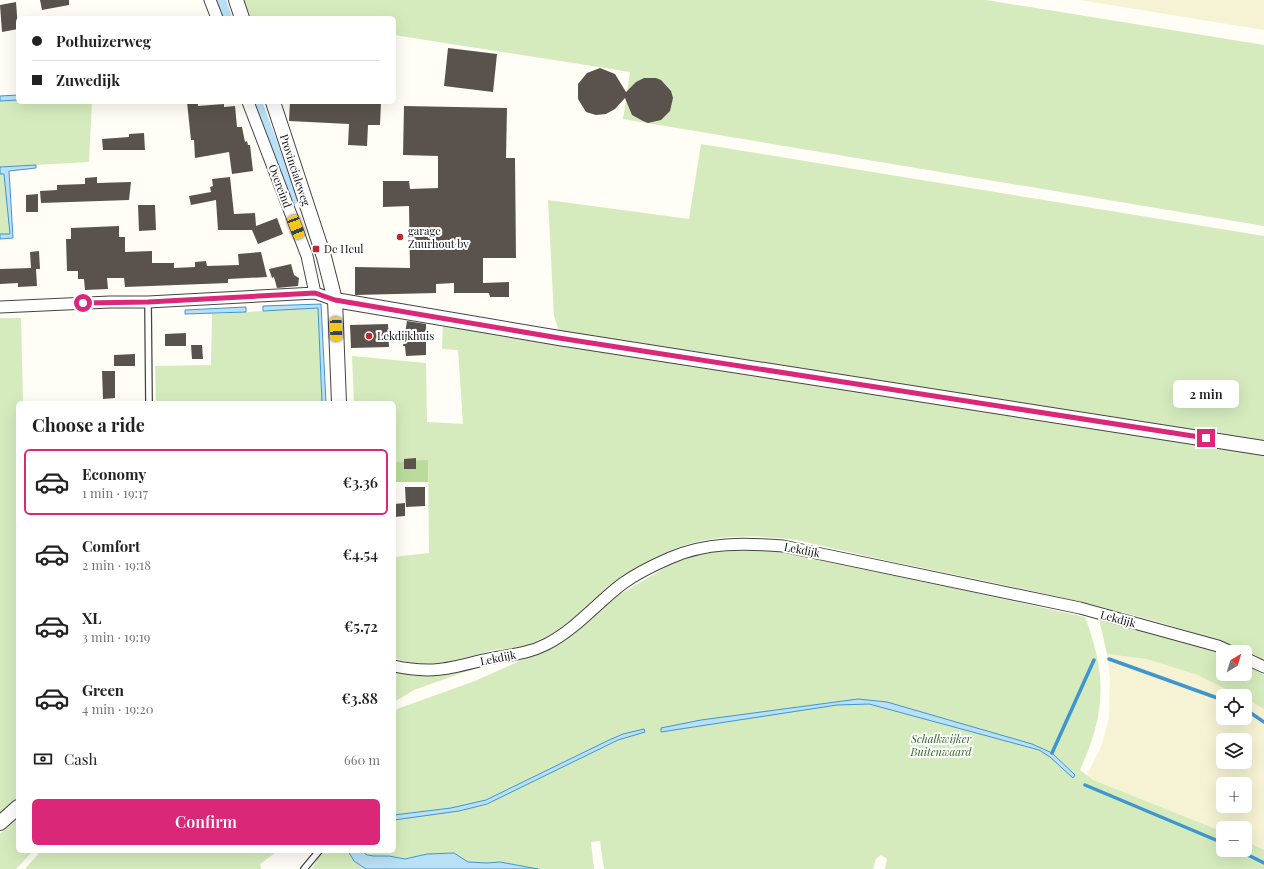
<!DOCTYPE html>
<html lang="en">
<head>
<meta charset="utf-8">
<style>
	body { margin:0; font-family:"Playfair Display",serif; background:#f6f6f6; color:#222; height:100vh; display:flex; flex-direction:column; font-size:15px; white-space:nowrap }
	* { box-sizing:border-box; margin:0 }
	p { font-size:13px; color:#767676 }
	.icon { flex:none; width:22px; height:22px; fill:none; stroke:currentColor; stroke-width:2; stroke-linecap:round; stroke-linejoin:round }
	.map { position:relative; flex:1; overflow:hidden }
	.details { position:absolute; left:16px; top:401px; width:380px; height:452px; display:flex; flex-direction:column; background:#fff; border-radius:6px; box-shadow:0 4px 16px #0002 }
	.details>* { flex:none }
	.banner { position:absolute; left:16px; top:16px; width:380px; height:88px; border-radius:6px; box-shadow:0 4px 16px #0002; display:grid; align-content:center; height:88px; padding:0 16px; background:#fff }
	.needle { width:26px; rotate:38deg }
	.buttons { position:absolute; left:1216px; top:645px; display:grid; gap:8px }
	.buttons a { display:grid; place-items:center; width:36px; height:36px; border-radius:6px; background:#fff; box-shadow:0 4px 16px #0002; font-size:20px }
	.end { position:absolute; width:18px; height:18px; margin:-9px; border:5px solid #db2777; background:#fff; box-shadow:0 0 0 2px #fff }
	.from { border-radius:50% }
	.bubble { position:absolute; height:28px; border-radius:6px; background:#fff; box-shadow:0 4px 16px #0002; font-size:13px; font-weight:600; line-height:28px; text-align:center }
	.car { position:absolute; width:12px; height:24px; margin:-12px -6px; border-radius:5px; box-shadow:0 0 3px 1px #0007; background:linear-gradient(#f5c518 24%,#345 0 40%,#f5c518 0 76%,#345 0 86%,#f5c518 0) }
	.banner b { display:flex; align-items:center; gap:14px; height:38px; font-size:15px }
	.banner b+b { border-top:1px solid #e0e0e0 }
	.banner i { width:10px; height:10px; background:#222 }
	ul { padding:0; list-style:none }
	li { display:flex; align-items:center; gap:12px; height:66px; margin:0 8px 6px; padding:0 8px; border:2px solid transparent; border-radius:6px }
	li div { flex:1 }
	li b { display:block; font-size:15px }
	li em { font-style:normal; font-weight:600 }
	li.current { border-color:#db2777 }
	li>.icon { width:36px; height:36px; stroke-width:1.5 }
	h2 { padding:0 16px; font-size:18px; line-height:48px }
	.pay { display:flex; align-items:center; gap:10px; height:44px; padding:0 16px; font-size:15px }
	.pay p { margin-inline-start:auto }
	.action { display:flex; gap:8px; margin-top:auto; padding:8px 16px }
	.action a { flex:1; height:46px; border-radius:6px; background:#db2777; color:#fff; font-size:16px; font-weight:600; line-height:46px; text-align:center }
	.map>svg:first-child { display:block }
</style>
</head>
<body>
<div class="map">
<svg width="1264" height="869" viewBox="0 0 1264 869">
	<rect width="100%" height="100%" fill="#fffdf5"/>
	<path fill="#f6f3d4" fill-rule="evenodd" d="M 1080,0 L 1264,0 L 1264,30 Z
		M 1107,654 L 1146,659 L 1195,674 L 1240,696 L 1223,696 L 1223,718 L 1245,718 L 1245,698 L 1264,709 L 1264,856 L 1245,846 L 1245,828 L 1223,828 L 1223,837 L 1084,781 L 1101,747 L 1109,718 L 1110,679 ZM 1223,740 L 1245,740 L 1245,762 L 1223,762 ZM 1223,784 L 1245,784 L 1245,806 L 1223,806 Z"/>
	<path fill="#d5ebbd" d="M 240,0 L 986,0 L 1264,45 L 1264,226 L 623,119 L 630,72 L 394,35 L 394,18 L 247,18 Z
		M 18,100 L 18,102 L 92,102 L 89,162 L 0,167 L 0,101 Z
		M 701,144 L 1264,236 L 1264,443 L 560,334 L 554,316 L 548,200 L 689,219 Z
		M 0,174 L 4,174 L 10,234 L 0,234 Z
		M 318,308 L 322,403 L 156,403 L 155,366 L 211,365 L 212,314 Z
		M 0,318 L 21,318 L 23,403 L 18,403 L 18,801 L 0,817 Z
		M 443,324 L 1264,452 L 1264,659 C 1200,631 1135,615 1067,599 C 977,578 887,562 797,540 C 758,535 715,534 677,548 C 651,559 627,575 605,592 C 585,608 566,627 544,638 C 538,640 531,644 524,646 C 512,650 498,648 485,652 C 450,663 431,671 394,658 L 394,557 L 429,553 L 428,461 L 394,462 L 394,403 L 354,403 L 352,356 L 426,363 L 427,422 L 463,424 L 458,350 L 442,349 Z
		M 753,550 L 800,554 L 1085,617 C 1107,676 1106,712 1080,770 L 1093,780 L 1223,832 L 1223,850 L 1245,850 L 1245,841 L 1264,850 L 1264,869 L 885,869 L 887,859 L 881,855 L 876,859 L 873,869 L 604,869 L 600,841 L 591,842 L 594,869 L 538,869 L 500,862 L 487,863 L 468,862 L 454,853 L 446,853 L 427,854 L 405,859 L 389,856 L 374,856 L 367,855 L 362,851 L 394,851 L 394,710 L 475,681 L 555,645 L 571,635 L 617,596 L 673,563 L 698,554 L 713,552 Z
		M 1099,619 L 1194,644 L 1223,655 L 1223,674 L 1245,674 L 1245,664 L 1264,675 L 1264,709 L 1245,698 L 1245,696 L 1240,696 L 1195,674 L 1146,659 L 1107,654 Z
		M 484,665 L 414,690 L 394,702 L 394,670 C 424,681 454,672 484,665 Z
		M 18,817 L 18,851 L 33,851 L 16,869 L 0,869 L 0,834 Z
		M 41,851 L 278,851 L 260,864 L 261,869 L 25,869 Z
		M 322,851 L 348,851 L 354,861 L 366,869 L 312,869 Z"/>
	<path fill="#b9dc9c" d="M 428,460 L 428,482 L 394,482 L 394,462 Z"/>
	<path fill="#b9e0f7" stroke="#3f96cf" d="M 18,95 L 18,100 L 0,101 L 0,96 Z
		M 36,165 L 36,168 L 9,171 L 13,238 L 0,239 L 0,234 L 10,234 L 4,174 L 0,174 L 0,167 Z
		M 321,304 L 326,403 L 322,403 L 318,308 L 263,311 L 263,306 Z
		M 246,307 L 246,312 L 185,314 L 185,310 Z
		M 858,699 L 887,702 L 1032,744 L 1052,753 L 1075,775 L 1073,778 L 1050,757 L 1039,750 L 869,704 L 837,705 L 661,732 L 661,728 L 701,720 Z
		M 644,729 L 645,732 L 618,740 L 487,804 L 459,811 L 394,820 L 394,815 L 451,808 L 486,800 L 607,741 L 623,734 Z
		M 348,851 L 362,851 L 367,855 L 374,856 L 389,856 L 405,859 L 427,854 L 454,853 L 468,862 L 487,863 L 500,862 L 538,869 L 366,869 L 354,861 Z"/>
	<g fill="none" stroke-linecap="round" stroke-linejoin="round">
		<path stroke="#3f96cf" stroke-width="3.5" d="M 1109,659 L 1223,700
			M 1245,709 L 1264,722
			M 1052,753 L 1094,660
			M 1085,785 L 1223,843
			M 1238,850 L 1264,863"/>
		<path stroke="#b9e0f7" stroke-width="12" d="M 220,0 L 226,18
			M 256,102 L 292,199"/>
	</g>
	<path fill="#5a524d" d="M 40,0 L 69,0 L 69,5 L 42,10 Z
		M 16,2 L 18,29 L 2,32 L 0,5 Z
		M 448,48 L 497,54 L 493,92 L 444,86 Z
		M 600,68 L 615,74 L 626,92 L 636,82 L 644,78 L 656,78 L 661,80 L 671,91 L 673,98 L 670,111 L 661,120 L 648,123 L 643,121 L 632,115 L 625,98 L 615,109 L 606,114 L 596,115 L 586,112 L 578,99 L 578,84 L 587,73 Z
		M 187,102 L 198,102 L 198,106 L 224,104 L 224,107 L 235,106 L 237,127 L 242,127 L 245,142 L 247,141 L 248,145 L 250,145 L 253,171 L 232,174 L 229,152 L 195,158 L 194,140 L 191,140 Z
		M 290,102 L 381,102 L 380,125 L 368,125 L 367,146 L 348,145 L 349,124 L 289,121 Z
		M 404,106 L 507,108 L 506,158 L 515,158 L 516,258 L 483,258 L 483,283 L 509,282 L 509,297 L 490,297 L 489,293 L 454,293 L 454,283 L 436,284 L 436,293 L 355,295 L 355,267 L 410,268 L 409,206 L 383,207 L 383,181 L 409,181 L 410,189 L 438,188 L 438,156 L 403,155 Z
		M 144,133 L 145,150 L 103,150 L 102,139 L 129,137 L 129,134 Z
		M 97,177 L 97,183 L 131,182 L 129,200 L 41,203 L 40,191 L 57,190 L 57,185 L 85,184 L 85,178 Z
		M 230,177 L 234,214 L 255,213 L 256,226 L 277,218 L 283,234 L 258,244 L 252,230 L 218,230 L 216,200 L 191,205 L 189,196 L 211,192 L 210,187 L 213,186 L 212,179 Z
		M 38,194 L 38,212 L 26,212 L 26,195 Z
		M 138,205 L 155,205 L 156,230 L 139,231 Z
		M 119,226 L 119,237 L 125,237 L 125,252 L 152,251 L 152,263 L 174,263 L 174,268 L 195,267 L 195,262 L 206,261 L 207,266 L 239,265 L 238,254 L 261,252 L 267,277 L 228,279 L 228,283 L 125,287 L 124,278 L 107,278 L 108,289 L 85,290 L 84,279 L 78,279 L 78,271 L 67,271 L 66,239 L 71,239 L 71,228 Z
		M 39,251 L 40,269 L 36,269 L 37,286 L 18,287 L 18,283 L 0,284 L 0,269 L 31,268 L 30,252 Z
		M 291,264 L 294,275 L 299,278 L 298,286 L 277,288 L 274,277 L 272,278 L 269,269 Z
		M 407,321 L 426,324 L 426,355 L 406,356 L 405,346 L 403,346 Z
		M 388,324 L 389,347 L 351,348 L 350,325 Z
		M 186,333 L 186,346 L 165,346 L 165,334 Z
		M 191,345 L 202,345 L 203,359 L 192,359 Z
		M 135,354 L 135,366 L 114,366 L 114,355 Z
		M 102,371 L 115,371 L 115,398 L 103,399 Z
		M 416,458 L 416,469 L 404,469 L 404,459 Z
		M 405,487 L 425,487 L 425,506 L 406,507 Z
		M 405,503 L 405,516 L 394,517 L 394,504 Z"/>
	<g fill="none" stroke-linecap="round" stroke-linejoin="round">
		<defs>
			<path id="service" d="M 148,302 L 149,403
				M 304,869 L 319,851"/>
			<path id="minor" d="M 210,0 L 217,18
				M 248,102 L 307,256 L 315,293
				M 0,307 L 110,302 L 148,302 L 315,293 L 335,300
				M 1245,658 L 1264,667
				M 394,666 C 429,674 449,669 483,660 C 505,655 526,655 547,644 C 576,629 597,603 622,584 C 637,573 654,565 670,558 C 706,542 745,543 783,546 L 1080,608 L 1218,646 L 1231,652"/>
			<path id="tertiary" d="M 236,0 L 242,18
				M 273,102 L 324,257 L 335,300 L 339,403
				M 335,300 L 559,338 L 1264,448
				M 0,823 L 18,807"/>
		</defs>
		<use href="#service" stroke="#444" stroke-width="8"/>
		<use href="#minor" stroke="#444" stroke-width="13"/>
		<use href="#tertiary" stroke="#444" stroke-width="16"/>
		<use href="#service" stroke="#fff" stroke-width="5.5"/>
		<use href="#minor" stroke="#fff" stroke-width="11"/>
		<use href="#tertiary" stroke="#fff" stroke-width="14"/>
	</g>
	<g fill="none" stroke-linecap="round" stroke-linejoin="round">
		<path stroke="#db2777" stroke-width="5" d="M 83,303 L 148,302 L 315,293 L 335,300 L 559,338 L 1206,438"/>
	</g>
	<g fill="#c4262e" stroke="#fff" stroke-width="1.5">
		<circle cx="400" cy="237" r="4"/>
		<rect x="312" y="245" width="8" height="8" rx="2"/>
		<circle cx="369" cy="336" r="4"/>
	</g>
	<g text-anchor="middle" stroke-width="4" stroke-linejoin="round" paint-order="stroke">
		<g font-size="11" fill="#111" stroke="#fff">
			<text transform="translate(295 170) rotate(72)" y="4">Provincialeweg</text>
			<text transform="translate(280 186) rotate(69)" y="4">Overeind</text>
			<text transform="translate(802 550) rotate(11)" y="4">Lekdijk</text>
			<text transform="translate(1118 619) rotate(15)" y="4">Lekdijk</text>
			<text transform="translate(498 658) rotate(-11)" y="4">Lekdijk</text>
		</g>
		<g font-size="11" fill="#111" stroke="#fff" text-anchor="start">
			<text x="408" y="235">garage<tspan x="408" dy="13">Zuurhout bv</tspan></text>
			<text x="324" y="253">De Heul</text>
			<text x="377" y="340">Lekdijkhuis</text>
		</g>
		<g font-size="11" font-style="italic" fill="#2f6b1f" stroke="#fff">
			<text x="941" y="743">Schalkwijker<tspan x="941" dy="13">Buitenwaard</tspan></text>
		</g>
	</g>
</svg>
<div class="buttons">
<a><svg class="needle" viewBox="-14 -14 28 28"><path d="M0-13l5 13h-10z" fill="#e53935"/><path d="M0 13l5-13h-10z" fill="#767676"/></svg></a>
<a><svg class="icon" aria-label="locate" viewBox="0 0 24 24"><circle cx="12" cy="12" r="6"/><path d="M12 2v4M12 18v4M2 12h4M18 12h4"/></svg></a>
<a><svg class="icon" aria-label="layers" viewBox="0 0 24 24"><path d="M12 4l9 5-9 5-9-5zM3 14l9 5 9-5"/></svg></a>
<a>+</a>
<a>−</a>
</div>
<i class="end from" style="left:83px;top:303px"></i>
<i class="end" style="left:1206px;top:438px"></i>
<div class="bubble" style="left:1173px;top:380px;width:66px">2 min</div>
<i class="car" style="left:296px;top:227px;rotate:159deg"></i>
<i class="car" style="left:336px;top:329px;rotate:178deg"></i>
<div class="banner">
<b><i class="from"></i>Pothuizerweg</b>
<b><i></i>Zuwedijk</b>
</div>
<section class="details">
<h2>Choose a ride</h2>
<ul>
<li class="current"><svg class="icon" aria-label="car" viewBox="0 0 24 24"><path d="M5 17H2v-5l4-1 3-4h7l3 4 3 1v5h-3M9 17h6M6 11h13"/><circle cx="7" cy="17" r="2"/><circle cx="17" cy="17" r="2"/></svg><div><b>Economy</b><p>1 min · 19:17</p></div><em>€3.36</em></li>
<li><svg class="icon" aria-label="car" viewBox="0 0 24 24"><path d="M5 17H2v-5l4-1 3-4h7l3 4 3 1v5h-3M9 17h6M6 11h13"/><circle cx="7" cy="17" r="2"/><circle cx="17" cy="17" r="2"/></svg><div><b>Comfort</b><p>2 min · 19:18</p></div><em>€4.54</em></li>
<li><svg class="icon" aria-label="car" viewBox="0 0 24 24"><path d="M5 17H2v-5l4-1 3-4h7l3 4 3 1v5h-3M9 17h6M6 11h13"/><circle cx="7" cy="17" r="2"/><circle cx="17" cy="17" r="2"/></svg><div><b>XL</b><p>3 min · 19:19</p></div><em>€5.72</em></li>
<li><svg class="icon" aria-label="car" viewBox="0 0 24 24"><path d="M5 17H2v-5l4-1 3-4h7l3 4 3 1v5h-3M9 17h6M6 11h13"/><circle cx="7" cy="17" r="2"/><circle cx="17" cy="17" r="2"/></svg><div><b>Green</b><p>4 min · 19:20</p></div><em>€3.88</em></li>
</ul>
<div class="pay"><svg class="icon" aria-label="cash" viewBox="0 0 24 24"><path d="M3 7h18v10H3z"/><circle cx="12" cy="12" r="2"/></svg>Cash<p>660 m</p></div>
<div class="action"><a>Confirm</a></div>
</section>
</div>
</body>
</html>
